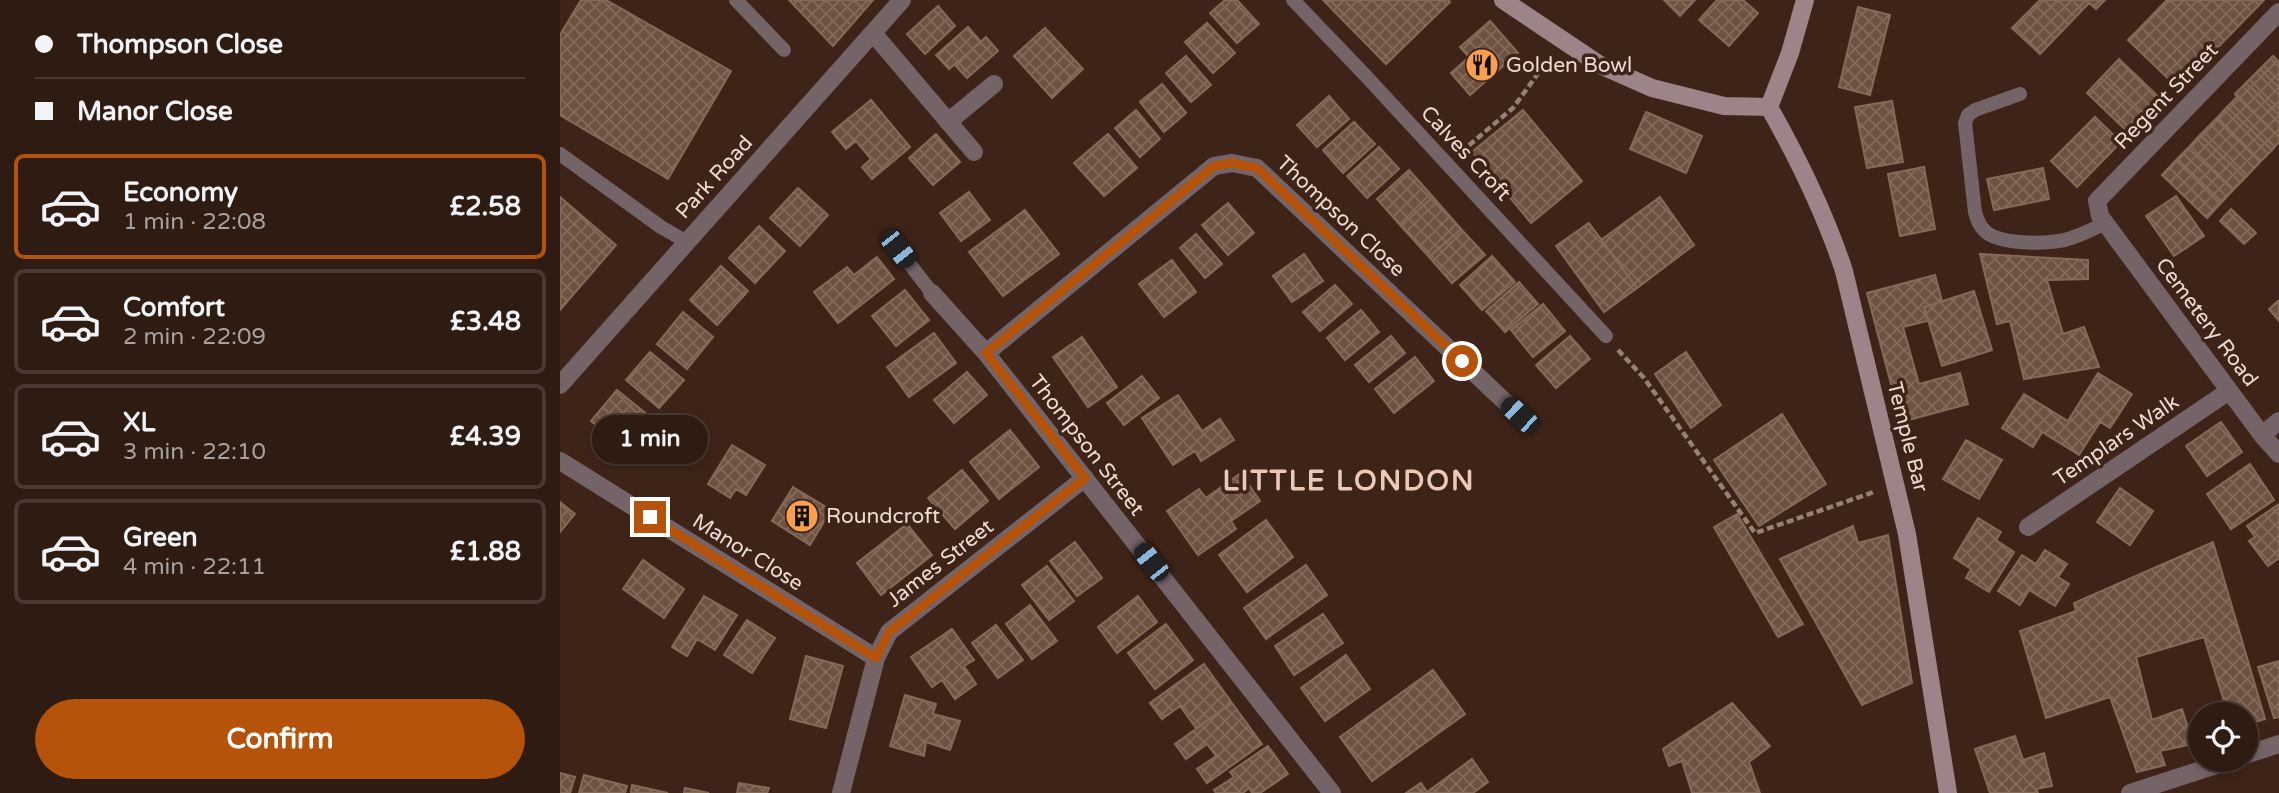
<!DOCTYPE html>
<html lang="en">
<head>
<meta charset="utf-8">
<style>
	body { margin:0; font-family:"Varela Round",sans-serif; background:#36241b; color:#f1f3f6; height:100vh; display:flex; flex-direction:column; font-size:26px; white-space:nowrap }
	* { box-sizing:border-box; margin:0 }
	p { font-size:23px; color:#a7a19f }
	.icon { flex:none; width:38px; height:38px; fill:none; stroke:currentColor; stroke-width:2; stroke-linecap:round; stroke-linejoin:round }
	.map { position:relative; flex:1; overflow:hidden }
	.details { display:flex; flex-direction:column; background:#2e1b12; width:560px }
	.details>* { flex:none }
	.guide { display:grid; align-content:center; height:154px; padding:0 35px; background:#2e1b12 }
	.tools { position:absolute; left:1628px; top:702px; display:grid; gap:14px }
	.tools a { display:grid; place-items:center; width:70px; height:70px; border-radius:50%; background:#2e1b12; box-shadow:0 4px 10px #0003,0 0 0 2px #493932; font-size:35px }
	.end { position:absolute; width:32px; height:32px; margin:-16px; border:9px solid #b45309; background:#fff; box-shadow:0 0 0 4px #fff }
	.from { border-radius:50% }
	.bubble { position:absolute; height:49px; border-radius:24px; background:#2e1b12; box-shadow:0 4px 10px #0003,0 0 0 2px #493932; font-size:23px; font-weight:800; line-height:49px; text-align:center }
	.car { position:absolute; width:21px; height:42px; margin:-21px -10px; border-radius:9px; box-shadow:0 0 5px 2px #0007; background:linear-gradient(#222 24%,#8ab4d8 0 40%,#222 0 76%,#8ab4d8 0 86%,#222 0) }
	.guide b { display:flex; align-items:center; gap:24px; height:66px; font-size:26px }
	.guide b+b { border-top:2px solid #493932 }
	.guide i { width:18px; height:18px; background:#f1f3f6 }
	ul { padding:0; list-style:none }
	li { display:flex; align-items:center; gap:21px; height:105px; margin:0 14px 10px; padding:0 21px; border:4px solid #493932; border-radius:10px }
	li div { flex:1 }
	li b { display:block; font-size:26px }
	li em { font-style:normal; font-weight:800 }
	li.active { border-color:#b45309 }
	li>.icon { width:63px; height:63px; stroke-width:1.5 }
	.cta { display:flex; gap:14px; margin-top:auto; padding:14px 35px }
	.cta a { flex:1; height:80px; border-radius:42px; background:#b45309; color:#fff; font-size:28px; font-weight:800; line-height:80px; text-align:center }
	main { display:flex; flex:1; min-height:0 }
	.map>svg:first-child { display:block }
</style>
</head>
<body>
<main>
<section class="details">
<div class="guide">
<b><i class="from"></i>Thompson Close</b>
<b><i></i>Manor Close</b>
</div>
<ul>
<li class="active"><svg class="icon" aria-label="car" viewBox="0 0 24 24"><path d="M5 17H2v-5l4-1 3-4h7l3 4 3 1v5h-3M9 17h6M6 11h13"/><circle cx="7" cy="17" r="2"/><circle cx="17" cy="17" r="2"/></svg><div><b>Economy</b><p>1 min · 22:08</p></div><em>£2.58</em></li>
<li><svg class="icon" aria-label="car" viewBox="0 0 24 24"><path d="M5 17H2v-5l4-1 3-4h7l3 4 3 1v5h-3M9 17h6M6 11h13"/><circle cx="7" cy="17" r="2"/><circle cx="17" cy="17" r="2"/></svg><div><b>Comfort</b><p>2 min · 22:09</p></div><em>£3.48</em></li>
<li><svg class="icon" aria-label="car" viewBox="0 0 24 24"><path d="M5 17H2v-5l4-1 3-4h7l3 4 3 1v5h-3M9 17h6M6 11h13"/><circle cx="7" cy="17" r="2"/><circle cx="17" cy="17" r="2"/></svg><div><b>XL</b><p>3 min · 22:10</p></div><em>£4.39</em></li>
<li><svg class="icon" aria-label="car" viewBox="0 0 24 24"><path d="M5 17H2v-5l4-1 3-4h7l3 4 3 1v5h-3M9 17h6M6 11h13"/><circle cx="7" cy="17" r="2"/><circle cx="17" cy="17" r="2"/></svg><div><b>Green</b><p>4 min · 22:11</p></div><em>£1.88</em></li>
</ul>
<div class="cta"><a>Confirm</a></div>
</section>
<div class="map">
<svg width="1719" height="793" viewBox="0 0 1719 793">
	<defs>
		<pattern id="building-cross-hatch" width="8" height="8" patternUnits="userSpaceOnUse" patternTransform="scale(1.75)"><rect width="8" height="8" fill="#6e5241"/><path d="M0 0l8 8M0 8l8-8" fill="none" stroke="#836a5c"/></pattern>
	</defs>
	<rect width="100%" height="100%" fill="#3e2418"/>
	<path fill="url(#building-cross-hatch)" stroke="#866a58" stroke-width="2" d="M 21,0 L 46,0 L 171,71 L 108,179 L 0,115 L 0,35 Z
		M 229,0 L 313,0 L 273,46 Z
		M 665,0 L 677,0 L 699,24 L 677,43 L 650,13 Z
		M 763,0 L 888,0 L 890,2 L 826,64 Z
		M 1104,0 L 1135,0 L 1120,16 Z
		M 1157,0 L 1183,0 L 1198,13 L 1169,46 L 1139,20 Z
		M 1480,0 L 1545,0 L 1536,9 L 1529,3 L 1480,54 L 1452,28 Z
		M 1607,0 L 1704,0 L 1618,88 L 1568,40 Z
		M 378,6 L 395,26 L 365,54 L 347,34 Z
		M 1298,7 L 1330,15 L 1310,95 L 1279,87 Z
		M 930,21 L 958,53 L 910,95 L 891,73 L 909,57 L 900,47 Z
		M 647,23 L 675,53 L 653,73 L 625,42 Z
		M 408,27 L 421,42 L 389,69 L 376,55 Z
		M 485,28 L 523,69 L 492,98 L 454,56 Z
		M 426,37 L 438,51 L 407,78 L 395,65 Z
		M 626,56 L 651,85 L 631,102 L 606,73 Z
		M 1713,56 L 1719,62 L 1719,88 L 1700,69 Z
		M 1559,59 L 1604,102 L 1587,120 L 1541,78 Z
		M 1700,69 L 1719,88 L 1719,115 L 1686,83 Z
		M 1541,78 L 1587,120 L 1572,136 L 1527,93 Z
		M 1686,83 L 1719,115 L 1719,137 L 1677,97 L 1675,94 Z
		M 602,84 L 626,113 L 604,132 L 580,102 Z
		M 769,96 L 789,119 L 757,147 L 737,125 Z
		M 1677,97 L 1719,137 L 1719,142 L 1712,150 L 1667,107 Z
		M 311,100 L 350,147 L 312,179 L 302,167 L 311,159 L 296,141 L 286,149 L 272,132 Z
		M 1332,101 L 1343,162 L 1307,168 L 1295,107 Z
		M 1667,107 L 1712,150 L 1700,162 L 1656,119 Z
		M 576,110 L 600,139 L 580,157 L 555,128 Z
		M 963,110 L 1022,181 L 971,223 L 912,152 Z
		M 1086,112 L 1142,136 L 1126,173 L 1070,149 Z
		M 1535,117 L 1561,142 L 1517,187 L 1491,161 Z
		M 1656,119 L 1700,162 L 1685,178 L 1640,135 Z
		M 794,122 L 815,144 L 783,173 L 763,150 Z
		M 376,134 L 400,162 L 373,185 L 349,158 Z
		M 548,134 L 577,168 L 544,196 L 514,163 Z
		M 1640,135 L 1685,178 L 1673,190 L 1628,148 Z
		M 819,147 L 839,169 L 807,198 L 787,176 Z
		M 1628,148 L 1673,190 L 1662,202 L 1617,159 Z
		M 1617,159 L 1662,202 L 1647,218 L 1602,175 Z
		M 1364,167 L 1375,229 L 1340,236 L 1328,174 Z
		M 1483,168 L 1489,199 L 1434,210 L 1427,179 Z
		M 849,170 L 873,197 L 841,226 L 817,199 Z
		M 238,188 L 268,215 L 240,246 L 210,218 Z
		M 409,192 L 430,220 L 401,241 L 380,213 Z
		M 1616,196 L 1644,236 L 1614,256 L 1586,216 Z
		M 0,197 L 56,245 L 0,310 Z
		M 873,197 L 901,229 L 869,257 L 841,226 Z
		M 1100,197 L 1134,245 L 1077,288 L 1041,240 Z
		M 668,203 L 694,233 L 668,255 L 642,225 Z
		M 1671,209 L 1696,233 L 1684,244 L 1660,221 Z
		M 465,210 L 499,254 L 443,296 L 409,252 Z
		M 1029,223 L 1077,288 L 1044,312 L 996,246 Z
		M 199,226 L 225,251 L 195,283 L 169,258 Z
		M 901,229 L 925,255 L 892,283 L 869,257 Z
		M 636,234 L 662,264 L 645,278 L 620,248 Z
		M 744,254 L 763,281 L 732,302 L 713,276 Z
		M 1420,254 L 1528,260 L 1528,279 L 1487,280 L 1503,334 L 1524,327 L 1539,367 L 1464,379 L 1450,321 L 1437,324 Z
		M 932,256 L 955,282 L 922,310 L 900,285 Z
		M 317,257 L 334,279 L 278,323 L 254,292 L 287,267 L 294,275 Z
		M 612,260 L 636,292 L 604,317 L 579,284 Z
		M 161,266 L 188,291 L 157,325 L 130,300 Z
		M 1375,275 L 1382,301 L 1364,307 L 1367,321 L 1343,327 L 1359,384 L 1400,373 L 1408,404 L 1341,422 L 1307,293 Z
		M 959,282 L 978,304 L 945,332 L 926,311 Z
		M 775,285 L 792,304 L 760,331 L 743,312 Z
		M 345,290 L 369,320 L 336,346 L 312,316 Z
		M 1414,291 L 1432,350 L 1382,366 L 1364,307 Z
		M 1719,300 L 1719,321 L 1709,309 Z
		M 983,304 L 1005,331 L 973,357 L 951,330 Z
		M 801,310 L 819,332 L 785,360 L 767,338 Z
		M 123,312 L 153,337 L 127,369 L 97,344 Z
		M 374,333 L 396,363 L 349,397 L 327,367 Z
		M 831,336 L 845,353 L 809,382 L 795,365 Z
		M 1010,336 L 1030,359 L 996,388 L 976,365 Z
		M 522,337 L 557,387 L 528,407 L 493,357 Z
		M 90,352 L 124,380 L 99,408 L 66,380 Z
		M 1126,352 L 1161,405 L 1131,428 L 1095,374 Z
		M 855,357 L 874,381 L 834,413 L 815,389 Z
		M 407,372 L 427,395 L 394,423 L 374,400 Z
		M 1538,373 L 1572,394 L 1550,428 L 1540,422 L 1519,455 L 1482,432 L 1473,447 L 1442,428 L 1464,394 L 1508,421 Z
		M 582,376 L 599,398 L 564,425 L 547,403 Z
		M 57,390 L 89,416 L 64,447 L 31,421 Z
		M 618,395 L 642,431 L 660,419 L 674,440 L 641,461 L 635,451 L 613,465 L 582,418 Z
		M 1222,414 L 1266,484 L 1199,526 L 1154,460 Z
		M 1661,422 L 1682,452 L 1647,476 L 1626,446 Z
		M 450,430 L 479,467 L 439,499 L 410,462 Z
		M 1406,440 L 1442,460 L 1419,499 L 1383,479 Z
		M 172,445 L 205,465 L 186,495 L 176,489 L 170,498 L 148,484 Z
		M 1690,464 L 1714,500 L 1671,529 L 1647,494 Z
		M 402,470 L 428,501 L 395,529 L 368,498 Z
		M 681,473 L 700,501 L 671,521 L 676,529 L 638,555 L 607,511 L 639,489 L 646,498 Z
		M 233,487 L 271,510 L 250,545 L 212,521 Z
		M 1560,488 L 1593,511 L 1570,545 L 1537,522 Z
		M 0,502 L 15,514 L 0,532 Z
		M 1719,504 L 1719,558 L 1708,566 L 1689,541 L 1695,537 L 1687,526 Z
		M 1177,514 L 1243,624 L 1218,637 L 1154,527 Z
		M 1418,518 L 1441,532 L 1436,540 L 1454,552 L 1429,592 L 1406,578 L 1411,569 L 1394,558 Z
		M 706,520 L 733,557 L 687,592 L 659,555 Z
		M 347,524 L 372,555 L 321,595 L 297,563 Z
		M 1293,526 L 1298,543 L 1328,535 L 1352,683 L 1302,705 L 1220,559 Z
		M 515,542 L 542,578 L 517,596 L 490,561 Z
		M 1653,542 L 1705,719 L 1685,725 L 1685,714 L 1668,714 L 1644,637 L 1576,657 L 1592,720 L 1622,709 L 1633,744 L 1600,751 L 1605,765 L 1577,772 L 1550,697 L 1486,718 L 1460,631 L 1516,611 L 1514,603 Z
		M 1485,550 L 1507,564 L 1498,577 L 1509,584 L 1495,606 L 1469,590 L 1460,605 L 1438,591 L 1462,555 L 1476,564 Z
		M 83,560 L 124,589 L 104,618 L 63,589 Z
		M 746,565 L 767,595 L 706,639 L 684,608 Z
		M 487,566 L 514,601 L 489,620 L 462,585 Z
		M 144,596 L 177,615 L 155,650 L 137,639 L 127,656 L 112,647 Z
		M 578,596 L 597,622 L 557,653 L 538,627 Z
		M 470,605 L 497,641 L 472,659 L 446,624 Z
		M 763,614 L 783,643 L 734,675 L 715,646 Z
		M 187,620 L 215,638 L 192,673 L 164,655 Z
		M 606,624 L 633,660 L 595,689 L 568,653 Z
		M 436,625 L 463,660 L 438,678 L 412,643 Z
		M 392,629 L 414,660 L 404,666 L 416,684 L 395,699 L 382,680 L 372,687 L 351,657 Z
		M 786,655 L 810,689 L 765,721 L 741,688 Z
		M 246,656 L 283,666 L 266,728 L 230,719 Z
		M 1719,661 L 1719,717 L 1714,718 L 1698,667 Z
		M 644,664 L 672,703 L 636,728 L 620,706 L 602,719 L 590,703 Z
		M 873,670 L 905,714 L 812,781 L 780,737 Z
		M 345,695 L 376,704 L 373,714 L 400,721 L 390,750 L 366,742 L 364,756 L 330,746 Z
		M 672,703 L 702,744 L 647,783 L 637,769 L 656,756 L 647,744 L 626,759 L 615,744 Z
		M 1172,703 L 1210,746 L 1189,762 L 1200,793 L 1132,793 L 1122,761 L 1109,766 L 1103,749 Z
		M 1455,736 L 1463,760 L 1484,753 L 1492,786 L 1476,789 L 1478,793 L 1430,793 L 1415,749 Z
		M 708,746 L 728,774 L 700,793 L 692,793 L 689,788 L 683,793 L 656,793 L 654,790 L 674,777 L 670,772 Z
		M 912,759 L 928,782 L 913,793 L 846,793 L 861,783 L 867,792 Z
		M 0,773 L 15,777 L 10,793 L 0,793 Z
		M 24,775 L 67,786 L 65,793 L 19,793 Z
		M 179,783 L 209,788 L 207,793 L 177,793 Z
		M 72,785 L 108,793 L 71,793 Z
		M 125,788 L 149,793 L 124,793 Z"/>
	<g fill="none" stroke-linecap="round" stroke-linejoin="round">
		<path stroke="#968176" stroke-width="4.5" stroke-dasharray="7 3.5" stroke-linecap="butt" d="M 901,152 L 953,108 L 990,57
			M 1058,350 L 1084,378 L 1195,533 L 1314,492"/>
		<path stroke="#746467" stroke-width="14" d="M 176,0 L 224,50
			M 733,0 L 805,75 L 1046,336
			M 1460,94 L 1415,110 L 1408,115 L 1405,123 L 1415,212 C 1417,219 1419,226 1425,231 C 1438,244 1481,244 1499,241 C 1515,239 1531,229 1545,224
			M 0,154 L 101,227 L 127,242
			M 338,249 L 372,293"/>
		<path stroke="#746467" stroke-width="18" d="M 1719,12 L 1537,201 L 1540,216 L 1702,435 L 1719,454
			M 313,33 L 414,152
			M 388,122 L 434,84
			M 372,293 L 426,353 L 772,793
			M 426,353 L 654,166 L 672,163 L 697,168 L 959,415
			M 0,385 L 342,0
			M 1702,435 L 1719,421
			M 0,461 L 316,658
			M 1468,527 L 1669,391
			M 1685,755 L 1719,744
			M 281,793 L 316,658 L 329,632 L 525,478
			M 1570,793 L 1672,760"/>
		<path stroke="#9d8488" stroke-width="18" d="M 943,0 L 1040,65 L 1092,88 L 1164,106 L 1209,107
			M 1209,107 C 1239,160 1265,213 1284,271 L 1347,534 L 1388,793
			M 1209,107 L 1230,53 L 1245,0"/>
	</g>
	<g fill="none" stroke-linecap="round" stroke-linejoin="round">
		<path stroke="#b45309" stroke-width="9" d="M 90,517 L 316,658 L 329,632 L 525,478 L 426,353 L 654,166 L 672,163 L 697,168 L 902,361"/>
	</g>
	<defs>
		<symbol id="restaurant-disc" viewBox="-11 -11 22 22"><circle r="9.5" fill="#fa9f4f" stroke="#3e2418"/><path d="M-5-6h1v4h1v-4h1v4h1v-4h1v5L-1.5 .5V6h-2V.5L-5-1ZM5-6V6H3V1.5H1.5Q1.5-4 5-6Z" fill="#111"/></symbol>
		<symbol id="building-disc" viewBox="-11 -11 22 22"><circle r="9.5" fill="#fa9f4f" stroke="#3e2418"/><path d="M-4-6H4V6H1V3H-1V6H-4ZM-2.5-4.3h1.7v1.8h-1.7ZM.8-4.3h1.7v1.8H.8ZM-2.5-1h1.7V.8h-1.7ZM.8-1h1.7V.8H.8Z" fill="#111"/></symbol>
	</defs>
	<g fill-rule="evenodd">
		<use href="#restaurant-disc" x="903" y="46" width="38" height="38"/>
		<use href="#building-disc" x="223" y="497" width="38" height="38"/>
	</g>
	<g text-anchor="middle" stroke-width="7" stroke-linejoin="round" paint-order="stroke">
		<g font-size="21" fill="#ecdbd2" stroke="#3e2418" text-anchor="start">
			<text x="946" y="72">Golden Bowl</text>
			<text x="266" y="523">Roundcroft</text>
		</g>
		<g font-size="21" fill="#ecdbd2" stroke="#3e2418">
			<text transform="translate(1606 96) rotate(-46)" y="7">Regent Street</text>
			<text transform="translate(906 153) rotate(47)" y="7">Calves Croft</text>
			<text transform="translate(154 177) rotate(-48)" y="7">Park Road</text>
			<text transform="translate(781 216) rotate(43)" y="7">Thompson Close</text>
			<text transform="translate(1647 322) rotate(53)" y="7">Cemetery Road</text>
			<text transform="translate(1348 437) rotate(76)" y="7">Temple Bar</text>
			<text transform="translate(1556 440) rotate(-34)" y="7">Templars Walk</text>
			<text transform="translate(527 445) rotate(52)" y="7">Thompson Street</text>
			<text transform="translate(188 552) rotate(32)" y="7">Manor Close</text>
			<text transform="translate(380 563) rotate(-38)" y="7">James Street</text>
		</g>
		<g font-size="28" font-weight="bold" letter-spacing="2" fill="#ebc8b8" stroke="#3e2418">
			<text x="789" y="490">LITTLE LONDON</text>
		</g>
	</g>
</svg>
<div class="tools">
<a><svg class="icon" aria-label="locate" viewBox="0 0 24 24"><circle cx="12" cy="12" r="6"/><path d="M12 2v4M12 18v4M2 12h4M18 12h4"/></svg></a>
</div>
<i class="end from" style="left:902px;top:361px"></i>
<i class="end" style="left:90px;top:517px"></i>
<div class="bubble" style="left:32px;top:415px;width:116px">1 min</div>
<i class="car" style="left:338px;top:249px;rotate:142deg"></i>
<i class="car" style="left:959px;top:415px;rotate:313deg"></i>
<i class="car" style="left:591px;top:562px;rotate:322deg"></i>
</div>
</main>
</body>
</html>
